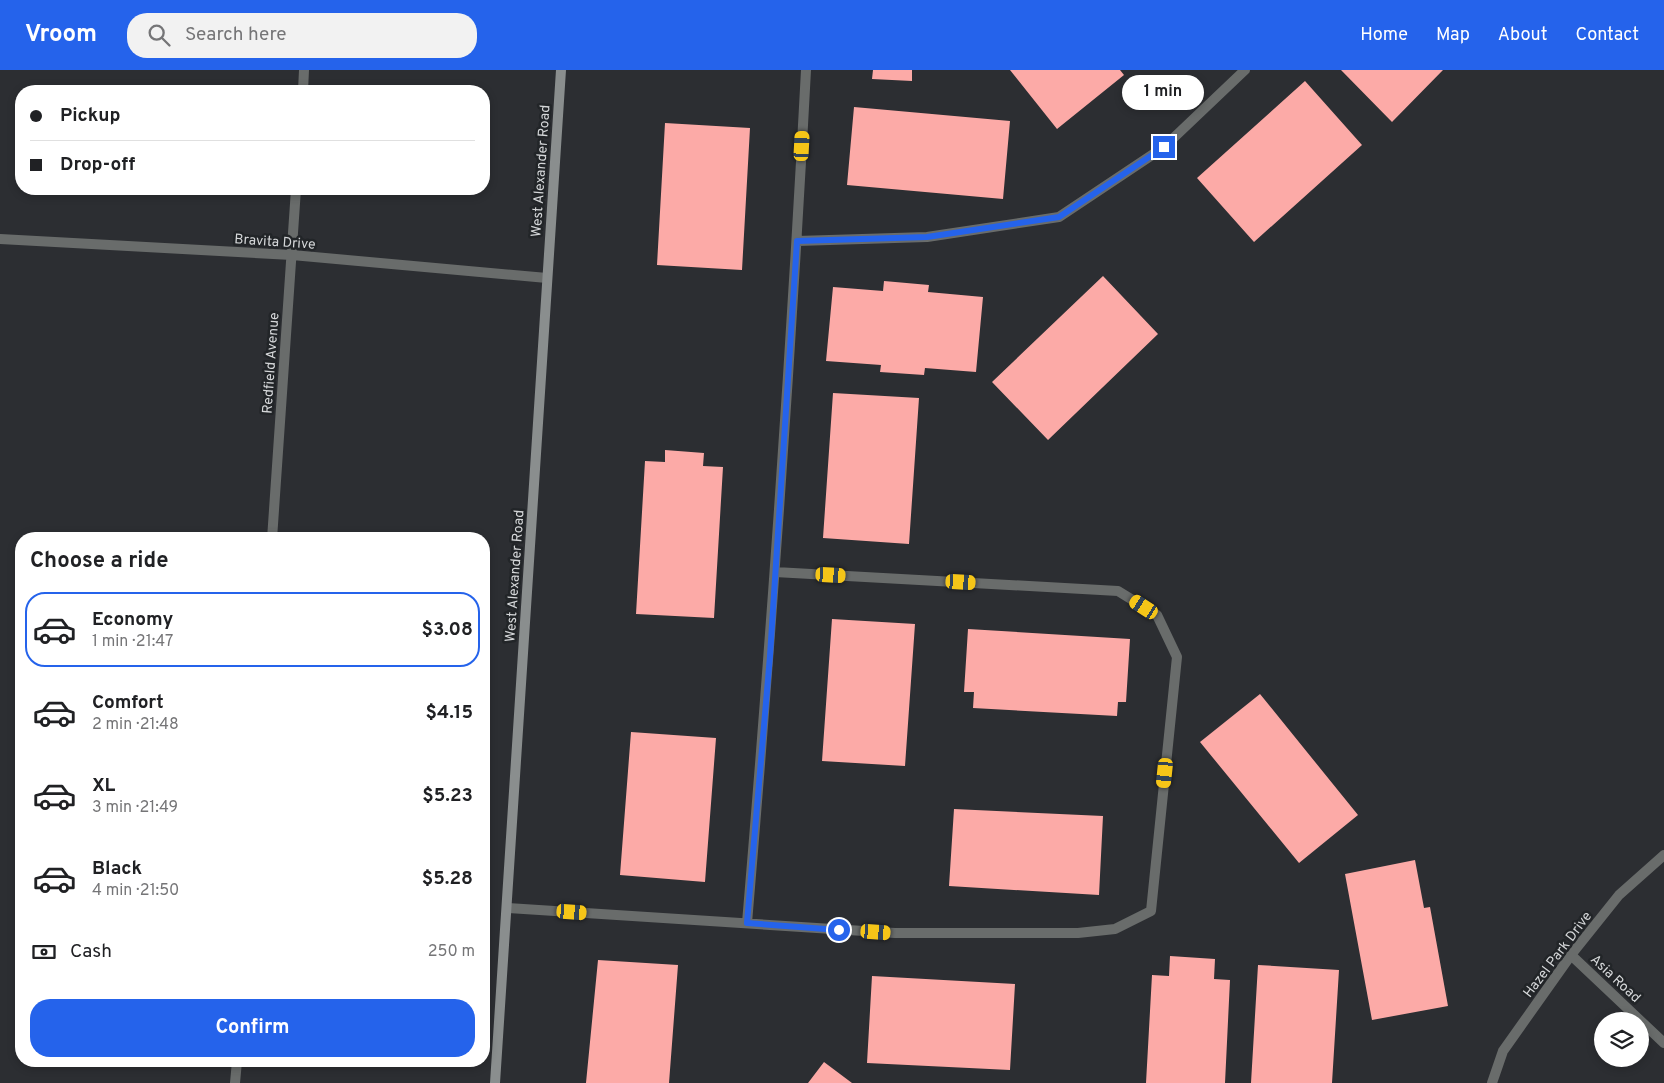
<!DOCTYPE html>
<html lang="en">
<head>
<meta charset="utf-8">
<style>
	body { margin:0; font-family:Overpass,sans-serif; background:#f2f2f2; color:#202124; height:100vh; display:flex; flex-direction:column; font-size:19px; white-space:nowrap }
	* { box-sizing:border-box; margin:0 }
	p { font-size:16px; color:#757577 }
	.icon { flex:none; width:28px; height:28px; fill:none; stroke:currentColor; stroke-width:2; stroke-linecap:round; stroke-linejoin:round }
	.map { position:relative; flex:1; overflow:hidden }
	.panel { position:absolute; left:15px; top:462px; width:475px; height:535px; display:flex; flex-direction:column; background:#fff; border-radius:20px; box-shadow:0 2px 8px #0003 }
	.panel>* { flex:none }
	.guide { position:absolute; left:15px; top:15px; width:475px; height:110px; border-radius:20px; box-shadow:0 2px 8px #0003; display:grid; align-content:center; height:110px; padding:0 15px; background:#fff }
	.controls { position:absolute; left:1594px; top:942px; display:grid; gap:10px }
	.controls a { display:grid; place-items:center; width:55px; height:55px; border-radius:50%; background:#fff; box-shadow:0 2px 8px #0003; font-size:25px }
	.end { position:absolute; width:22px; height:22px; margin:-11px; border:6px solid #2563eb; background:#fff; box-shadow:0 0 0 2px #fff }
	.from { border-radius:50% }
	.bubble { position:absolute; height:35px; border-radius:18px; background:#fff; box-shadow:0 2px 8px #0003; font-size:16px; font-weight:700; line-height:35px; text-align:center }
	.car { position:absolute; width:15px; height:30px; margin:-15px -8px; border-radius:6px; box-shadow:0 0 4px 1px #0007; background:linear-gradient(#f5c518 24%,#345 0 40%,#f5c518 0 76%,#345 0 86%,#f5c518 0) }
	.guide b { display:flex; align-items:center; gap:18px; height:48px; font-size:19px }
	.guide b+b { border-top:1px solid #e0e0e0 }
	.guide i { width:12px; height:12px; background:#202124 }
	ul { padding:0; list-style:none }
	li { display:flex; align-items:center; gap:15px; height:75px; margin:0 10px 8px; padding:0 5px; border:2px solid transparent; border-radius:20px }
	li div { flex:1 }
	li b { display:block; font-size:19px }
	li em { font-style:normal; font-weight:700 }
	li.current { border-color:#2563eb }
	li>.icon { width:45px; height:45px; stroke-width:1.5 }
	h2 { padding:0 15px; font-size:22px; line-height:60px }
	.pay { display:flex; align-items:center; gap:12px; height:55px; padding:0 15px; font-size:19px }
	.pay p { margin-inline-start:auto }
	.cta { display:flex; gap:10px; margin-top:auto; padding:10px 15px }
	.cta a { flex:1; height:58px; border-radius:20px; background:#2563eb; color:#fff; font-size:20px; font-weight:700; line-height:58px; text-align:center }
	header { display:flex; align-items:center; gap:30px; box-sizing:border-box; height:70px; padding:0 25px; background:#2563eb; color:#fff }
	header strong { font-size:24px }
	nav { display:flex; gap:28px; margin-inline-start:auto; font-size:18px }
	.search { width:350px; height:45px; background:#f2f2f2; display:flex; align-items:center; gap:12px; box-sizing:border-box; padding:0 18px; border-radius:20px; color:#757577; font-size:19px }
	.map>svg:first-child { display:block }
</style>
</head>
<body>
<header>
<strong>Vroom</strong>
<div class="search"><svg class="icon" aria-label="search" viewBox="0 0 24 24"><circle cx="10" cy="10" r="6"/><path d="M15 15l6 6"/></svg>Search here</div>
<nav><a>Home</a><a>Map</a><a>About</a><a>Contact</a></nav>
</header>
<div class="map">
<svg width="1664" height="1013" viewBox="0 0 1664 1013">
	<rect width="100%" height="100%" fill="#2c2e32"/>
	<path fill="#fcaaa7" d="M 873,0 L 912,0 L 912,11 L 872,9 Z
		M 1010,0 L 1120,0 L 1124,5 L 1057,59 Z
		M 1341,0 L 1443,0 L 1392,52 Z
		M 1305,11 L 1362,75 L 1254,172 L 1197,108 Z
		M 854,37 L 1010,51 L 1003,129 L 847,115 Z
		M 665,53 L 750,58 L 742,200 L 657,195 Z
		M 1103,206 L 1158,264 L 1048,370 L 992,312 Z
		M 884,211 L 929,215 L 928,222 L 983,227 L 976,302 L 925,298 L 924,305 L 880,302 L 881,295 L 826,291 L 833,217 L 883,221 Z
		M 833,323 L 919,328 L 909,474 L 823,468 Z
		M 665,380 L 704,383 L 703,396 L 723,397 L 714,548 L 636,544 L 645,391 L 665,392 Z
		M 832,549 L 915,554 L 905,696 L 822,691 Z
		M 968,559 L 1130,569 L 1126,632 L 1118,632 L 1117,646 L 973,638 L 974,622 L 964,622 Z
		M 1260,624 L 1358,745 L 1299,793 L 1200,672 Z
		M 631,662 L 716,668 L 705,812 L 620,805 Z
		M 954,739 L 1103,746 L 1099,825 L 949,816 Z
		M 1415,790 L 1424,838 L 1430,837 L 1448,936 L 1372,950 L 1345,804 Z
		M 1170,886 L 1215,889 L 1214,909 L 1230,910 L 1225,1013 L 1146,1013 L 1152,905 L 1169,906 Z
		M 598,890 L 678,895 L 669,1013 L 586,1013 Z
		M 1258,895 L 1339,900 L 1332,1013 L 1251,1013 Z
		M 872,906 L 1015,914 L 1010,1000 L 867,993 Z
		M 824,992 L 852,1013 L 808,1013 Z"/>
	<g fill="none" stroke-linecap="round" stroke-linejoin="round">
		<path stroke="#696c6b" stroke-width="10" d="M 303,21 L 304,0
			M 0,169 L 292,185 L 547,208
			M 797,171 L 927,167 L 1059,147 L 1164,77 L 1245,0
			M 272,469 L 296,119
			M 507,838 L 895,863 L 1078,863 L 1115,859 L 1151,841 L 1177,587 L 1157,545 L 1118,521 L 775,502
			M 747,853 C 771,569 791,285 806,0
			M 1571,885 L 1664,973
			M 235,1013 L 237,991
			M 1492,1013 L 1503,981 L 1571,885 L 1619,825 L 1664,785"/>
		<path stroke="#8a8e8e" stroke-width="10" d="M 495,1013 L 561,0"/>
	</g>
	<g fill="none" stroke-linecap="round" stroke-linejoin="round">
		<path stroke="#2563eb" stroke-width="6" d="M 839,860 L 747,853 L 770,586 L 797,171 L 927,167 L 1059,147 L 1164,77"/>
	</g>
	<g text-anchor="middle" stroke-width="5" stroke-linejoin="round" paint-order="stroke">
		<g font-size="14" fill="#d5d7d9" stroke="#222528">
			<text transform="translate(540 101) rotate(-86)" y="5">West Alexander Road</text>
			<text transform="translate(275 171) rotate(4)" y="5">Bravita Drive</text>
			<text transform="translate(270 293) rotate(-86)" y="5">Redfield Avenue</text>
			<text transform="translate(514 506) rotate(-86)" y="5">West Alexander Road</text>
			<text transform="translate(1557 884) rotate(-53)" y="5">Hazel Park Drive</text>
			<text transform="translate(1616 908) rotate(43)" y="5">Asia Road</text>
		</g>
	</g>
</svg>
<div class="controls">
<a><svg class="icon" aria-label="layers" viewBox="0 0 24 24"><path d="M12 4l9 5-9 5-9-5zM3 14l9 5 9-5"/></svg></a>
</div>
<i class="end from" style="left:839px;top:860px"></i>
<i class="end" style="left:1164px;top:77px"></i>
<div class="bubble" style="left:1122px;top:5px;width:82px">1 min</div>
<i class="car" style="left:802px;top:76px;rotate:3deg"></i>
<i class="car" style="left:831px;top:505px;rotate:93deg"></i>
<i class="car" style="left:961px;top:512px;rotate:93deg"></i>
<i class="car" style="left:1144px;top:537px;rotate:303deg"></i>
<i class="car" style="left:1165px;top:703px;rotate:186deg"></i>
<i class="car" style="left:572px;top:842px;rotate:94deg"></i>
<i class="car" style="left:876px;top:862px;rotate:94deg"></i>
<div class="guide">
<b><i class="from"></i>Pickup</b>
<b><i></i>Drop-off</b>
</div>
<section class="panel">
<h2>Choose a ride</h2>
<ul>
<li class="current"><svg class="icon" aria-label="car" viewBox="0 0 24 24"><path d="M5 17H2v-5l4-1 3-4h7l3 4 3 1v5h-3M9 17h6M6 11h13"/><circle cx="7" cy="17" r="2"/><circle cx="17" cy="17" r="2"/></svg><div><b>Economy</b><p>1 min · 21:47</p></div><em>$3.08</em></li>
<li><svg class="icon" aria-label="car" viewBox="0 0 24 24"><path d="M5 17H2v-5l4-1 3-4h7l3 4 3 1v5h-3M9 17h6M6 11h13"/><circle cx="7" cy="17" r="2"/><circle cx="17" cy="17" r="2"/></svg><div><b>Comfort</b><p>2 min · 21:48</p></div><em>$4.15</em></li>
<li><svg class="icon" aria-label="car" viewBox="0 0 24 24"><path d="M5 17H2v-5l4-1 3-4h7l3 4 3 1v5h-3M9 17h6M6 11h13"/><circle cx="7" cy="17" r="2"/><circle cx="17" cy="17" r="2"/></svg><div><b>XL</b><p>3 min · 21:49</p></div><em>$5.23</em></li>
<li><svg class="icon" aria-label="car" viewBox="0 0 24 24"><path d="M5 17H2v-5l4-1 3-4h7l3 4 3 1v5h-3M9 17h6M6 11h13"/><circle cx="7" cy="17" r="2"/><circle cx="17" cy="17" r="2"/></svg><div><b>Black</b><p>4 min · 21:50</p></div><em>$5.28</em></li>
</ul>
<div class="pay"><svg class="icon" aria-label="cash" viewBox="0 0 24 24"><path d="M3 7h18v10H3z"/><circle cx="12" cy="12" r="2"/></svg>Cash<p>250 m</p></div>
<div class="cta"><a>Confirm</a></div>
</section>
</div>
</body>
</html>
